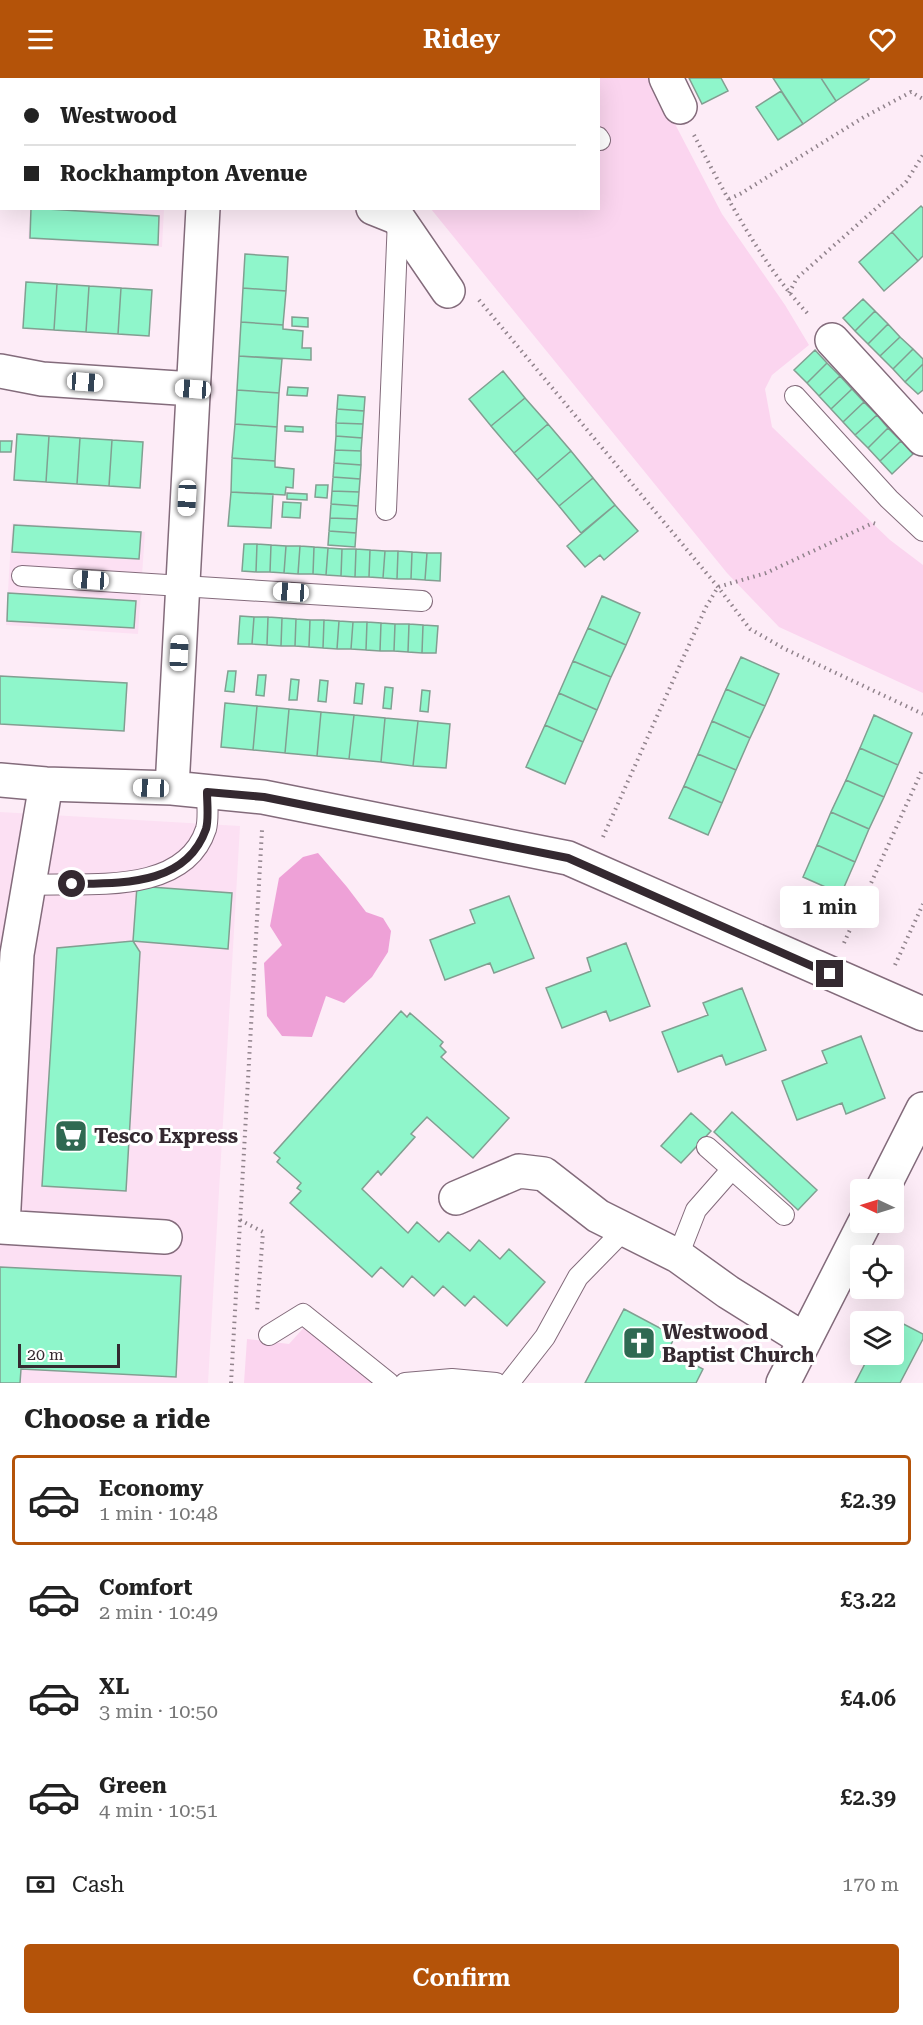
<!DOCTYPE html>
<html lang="en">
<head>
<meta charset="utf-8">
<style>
	body { margin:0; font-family:"Roboto Serif",serif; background:#f6f6f6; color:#222; height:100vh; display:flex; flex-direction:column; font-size:22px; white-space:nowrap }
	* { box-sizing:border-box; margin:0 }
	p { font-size:20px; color:#767676 }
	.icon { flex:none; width:33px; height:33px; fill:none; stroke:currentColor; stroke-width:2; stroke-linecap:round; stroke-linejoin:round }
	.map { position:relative; height:1305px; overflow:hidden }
	.drawer { display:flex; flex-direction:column; background:#fff; flex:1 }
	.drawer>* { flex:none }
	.top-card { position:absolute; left:0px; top:0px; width:600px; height:132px; box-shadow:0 6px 24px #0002; display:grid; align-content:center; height:132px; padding:0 24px; background:#fff }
	.needle { width:39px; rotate:274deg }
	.controls { position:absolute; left:850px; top:1101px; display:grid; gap:12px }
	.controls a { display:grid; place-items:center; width:54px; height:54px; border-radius:6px; background:#fff; box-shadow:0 6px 24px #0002; font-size:30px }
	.scale { position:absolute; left:18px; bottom:15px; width:102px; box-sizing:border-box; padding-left:6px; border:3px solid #342930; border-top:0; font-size:16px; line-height:21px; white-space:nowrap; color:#342930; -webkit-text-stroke:4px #fff; paint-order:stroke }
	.end { position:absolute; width:27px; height:27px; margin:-14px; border:8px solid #342930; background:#fff; box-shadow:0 0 0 3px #fff }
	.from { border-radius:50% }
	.bubble { position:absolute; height:42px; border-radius:6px; background:#fff; box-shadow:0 6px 24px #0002; font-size:20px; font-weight:600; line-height:42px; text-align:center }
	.car { position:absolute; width:18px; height:36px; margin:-18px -9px; border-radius:8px; box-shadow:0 0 4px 2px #0007; background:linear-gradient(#fff 24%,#345 0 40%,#fff 0 76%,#345 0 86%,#fff 0) }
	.top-card b { display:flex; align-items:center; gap:21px; height:57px; font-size:22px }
	.top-card b+b { border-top:2px solid #e0e0e0 }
	.top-card i { width:15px; height:15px; background:#222 }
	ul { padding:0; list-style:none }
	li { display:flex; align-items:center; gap:18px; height:90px; margin:0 12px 9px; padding:0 12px; border:3px solid transparent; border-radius:6px }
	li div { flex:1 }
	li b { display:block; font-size:22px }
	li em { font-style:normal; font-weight:600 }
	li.on { border-color:#b45309 }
	li>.icon { width:54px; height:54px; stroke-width:1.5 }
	h2 { padding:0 24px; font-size:27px; line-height:72px }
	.pay { display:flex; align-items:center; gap:15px; height:66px; padding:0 24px; font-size:22px }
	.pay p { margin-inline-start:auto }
	.cta { display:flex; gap:12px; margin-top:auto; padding:12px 24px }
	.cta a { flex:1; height:69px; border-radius:6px; background:#b45309; color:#fff; font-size:24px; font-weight:600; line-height:69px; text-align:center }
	header { display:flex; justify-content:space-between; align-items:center; height:78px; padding:0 24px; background:#b45309; color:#fff; font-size:27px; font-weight:600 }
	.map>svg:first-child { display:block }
</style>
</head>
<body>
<header><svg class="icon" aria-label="menu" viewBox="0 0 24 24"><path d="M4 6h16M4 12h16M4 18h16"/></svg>Ridey<svg class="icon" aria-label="heart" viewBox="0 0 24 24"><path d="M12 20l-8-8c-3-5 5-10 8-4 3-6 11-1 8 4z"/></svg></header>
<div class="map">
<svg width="923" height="1305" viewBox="0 0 923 1305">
	<rect width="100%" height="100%" fill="#fdecf7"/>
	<path fill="#fce0f3" d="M 30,131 L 164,131 L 162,169 L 28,161 Z
		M 12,445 L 145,454 L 138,556 L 6,547 Z
		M 0,734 L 240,748 L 208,1305 L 0,1305 Z"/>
	<path fill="#fbd5ef" d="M 241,0 L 651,0 L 722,136 L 785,227 L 809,267 L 772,297 L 765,311 L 772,349 L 890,462 L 923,487 L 923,615 L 779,549 L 727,495 L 431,131 L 598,130 L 598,2 L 241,2 Z
		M 308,1245 L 384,1305 L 244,1305 L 247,1261 L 289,1266 Z"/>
	<path fill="#eea1d7" d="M 318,775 L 347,809 L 366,834 L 383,840 L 391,853 L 388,874 L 372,899 L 344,925 L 326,918 L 312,959 L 282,958 L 267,938 L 264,885 L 282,867 L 270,848 L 279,800 L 303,779 Z"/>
	<path fill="#8ff6cb" stroke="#819f91" stroke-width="1.5" d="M 0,0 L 31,0 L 2,2 L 2,11 Z
		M 689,0 L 721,0 L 728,13 L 702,26 Z
		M 773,0 L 821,0 L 836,23 L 803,46 Z
		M 821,0 L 869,0 L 869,1 L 836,23 Z
		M 781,13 L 803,46 L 778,62 L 756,29 Z
		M 921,128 L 923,130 L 923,178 L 918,183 L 892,154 Z
		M 31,130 L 159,138 L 158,167 L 30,160 Z
		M 892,154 L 918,183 L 884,213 L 859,184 Z
		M 245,176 L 288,179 L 286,213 L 243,210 Z
		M 26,204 L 57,206 L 54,252 L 23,250 Z
		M 57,206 L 89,208 L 86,254 L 54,252 Z
		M 89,208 L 121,210 L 118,256 L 86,254 Z
		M 121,210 L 152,212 L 149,258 L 118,256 Z
		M 243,210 L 286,213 L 283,247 L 241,244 Z
		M 863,221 L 875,233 L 855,253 L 843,240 Z
		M 875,233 L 888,246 L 868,266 L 855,253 Z
		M 292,239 L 308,240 L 308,249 L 292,248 Z
		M 241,244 L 283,247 L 283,251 L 303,253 L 302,270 L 311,270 L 311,282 L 239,278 Z
		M 888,246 L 900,259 L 880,278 L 868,266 Z
		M 900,259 L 913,271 L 893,291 L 880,278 Z
		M 913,271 L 923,281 L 923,286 L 905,304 L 893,291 Z
		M 815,272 L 827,285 L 807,305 L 794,292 Z
		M 239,278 L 282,281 L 279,315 L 237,312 Z
		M 827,285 L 840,298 L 819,318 L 807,305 Z
		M 923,286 L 923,312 L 918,316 L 905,304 Z
		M 503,293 L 525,320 L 491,348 L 469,321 Z
		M 840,298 L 852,311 L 831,331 L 819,318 Z
		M 288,309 L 308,310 L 307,318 L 287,317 Z
		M 852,311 L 864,324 L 843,344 L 831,331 Z
		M 237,312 L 279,315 L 277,349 L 235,346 Z
		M 338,317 L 365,319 L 364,333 L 337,331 Z
		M 525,320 L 548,346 L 514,375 L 491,348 Z
		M 864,324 L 877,337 L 855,357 L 843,344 Z
		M 337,331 L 364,333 L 363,346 L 336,345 Z
		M 877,337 L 888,350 L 868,370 L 855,357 Z
		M 336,345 L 363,346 L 362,360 L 336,358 Z
		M 235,346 L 277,349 L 275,383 L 232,380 Z
		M 548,346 L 571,373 L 537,402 L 514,375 Z
		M 285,348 L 303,349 L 303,354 L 285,353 Z
		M 888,350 L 901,363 L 880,383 L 868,370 Z
		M 17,356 L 49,358 L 46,404 L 14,402 Z
		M 49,358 L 80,360 L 77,406 L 46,404 Z
		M 336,358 L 362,360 L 361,373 L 335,372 Z
		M 80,360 L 112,362 L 109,408 L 77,406 Z
		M 112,362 L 143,364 L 140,410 L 109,408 Z
		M 0,363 L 12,363 L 11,374 L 0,374 Z
		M 901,363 L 913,376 L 892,396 L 880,383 Z
		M 335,372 L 361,373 L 361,387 L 334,385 Z
		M 571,373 L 593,400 L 559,428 L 537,402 Z
		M 232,380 L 275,383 L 275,389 L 294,391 L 293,410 L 286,409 L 285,417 L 231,414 Z
		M 334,385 L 361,387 L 360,401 L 333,399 Z
		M 333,399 L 360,401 L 359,414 L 332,413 Z
		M 593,400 L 615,427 L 581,455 L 559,428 Z
		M 316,407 L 328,407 L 327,420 L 315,419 Z
		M 332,413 L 359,414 L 358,428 L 331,426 Z
		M 231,414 L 273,416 L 271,450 L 228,448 Z
		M 287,415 L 307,416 L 307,422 L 287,421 Z
		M 283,424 L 301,425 L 300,440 L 282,439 Z
		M 331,426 L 358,428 L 357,441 L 330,440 Z
		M 615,427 L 638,453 L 604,482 L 600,477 L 585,489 L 567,468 Z
		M 330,440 L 357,441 L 356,455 L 329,453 Z
		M 14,447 L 141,454 L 139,481 L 12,474 Z
		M 329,453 L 356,455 L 355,469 L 328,467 Z
		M 244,466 L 257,466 L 256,494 L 242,493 Z
		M 257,466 L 271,467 L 270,494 L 256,494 Z
		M 271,467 L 286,468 L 284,495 L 270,494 Z
		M 286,468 L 300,468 L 298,496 L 284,495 Z
		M 300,468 L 314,469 L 313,496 L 298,496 Z
		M 314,469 L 328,470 L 326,497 L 313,496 Z
		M 328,470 L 342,471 L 341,498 L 326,497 Z
		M 342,471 L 356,471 L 355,499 L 341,498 Z
		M 356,471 L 370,472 L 369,499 L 355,499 Z
		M 370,472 L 385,473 L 383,500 L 369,499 Z
		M 385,473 L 398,473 L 397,501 L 383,500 Z
		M 398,473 L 412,474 L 411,501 L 397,501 Z
		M 412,474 L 427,475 L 425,502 L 411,501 Z
		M 427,475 L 441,475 L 440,503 L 425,502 Z
		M 8,515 L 136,523 L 134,550 L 7,543 Z
		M 602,518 L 640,535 L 626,567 L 588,550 Z
		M 240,538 L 254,539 L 252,566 L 238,566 Z
		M 254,539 L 268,539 L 267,567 L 252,566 Z
		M 268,539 L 282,540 L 281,568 L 267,567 Z
		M 282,540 L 296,541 L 295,568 L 281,568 Z
		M 296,541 L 310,542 L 309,569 L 295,568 Z
		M 310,542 L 324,542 L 323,570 L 309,569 Z
		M 324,542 L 339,543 L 337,571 L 323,570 Z
		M 339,543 L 353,544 L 351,571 L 337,571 Z
		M 353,544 L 367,544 L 366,572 L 351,571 Z
		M 367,544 L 381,545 L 380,573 L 366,572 Z
		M 381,545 L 395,546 L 394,573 L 380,573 Z
		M 395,546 L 409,546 L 408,574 L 394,573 Z
		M 409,546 L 423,547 L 422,575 L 408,574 Z
		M 423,547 L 438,548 L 436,575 L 422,575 Z
		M 588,550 L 626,567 L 611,599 L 573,583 Z
		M 741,579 L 779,596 L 765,628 L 726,611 Z
		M 573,583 L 611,599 L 597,632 L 559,615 Z
		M 228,593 L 236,593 L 234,614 L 225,613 Z
		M 258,597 L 266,597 L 264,618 L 256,617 Z
		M 0,598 L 127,605 L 124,653 L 0,646 Z
		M 291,601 L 299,602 L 297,622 L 289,622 Z
		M 320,602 L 328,603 L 326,624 L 318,623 Z
		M 356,605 L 364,606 L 362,626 L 354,625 Z
		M 385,609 L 393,610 L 391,631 L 383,630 Z
		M 726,611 L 765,628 L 750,660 L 712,643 Z
		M 422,612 L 430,613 L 428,634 L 420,633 Z
		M 559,615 L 597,632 L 583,664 L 545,647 Z
		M 225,625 L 257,628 L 253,672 L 221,669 Z
		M 257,628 L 289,631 L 285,675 L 253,672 Z
		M 289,631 L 321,634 L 317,678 L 285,675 Z
		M 321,634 L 354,637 L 349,681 L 317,678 Z
		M 354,637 L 385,640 L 381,684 L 349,681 Z
		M 874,637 L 912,655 L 898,687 L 860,670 Z
		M 385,640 L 418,643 L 413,688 L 381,684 Z
		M 418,643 L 450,646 L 446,690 L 413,688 Z
		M 712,643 L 750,660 L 736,692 L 698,676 Z
		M 545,647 L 583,664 L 565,706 L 526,689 Z
		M 860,670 L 898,687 L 884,719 L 846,702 Z
		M 698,676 L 736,692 L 722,725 L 684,708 Z
		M 846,702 L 884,719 L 869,751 L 831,734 Z
		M 684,708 L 722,725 L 708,757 L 669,740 Z
		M 831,734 L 869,751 L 855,784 L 817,767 Z
		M 817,767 L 855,784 L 841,816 L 803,799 Z
		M 137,808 L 232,815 L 228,871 L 133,863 Z
		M 509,818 L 534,880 L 494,895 L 490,885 L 445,902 L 430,862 L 475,845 L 470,832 Z
		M 133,863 L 140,874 L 126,1113 L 42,1108 L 57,870 Z
		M 626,865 L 650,928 L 610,943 L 606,933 L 562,950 L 546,910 L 591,893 L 587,880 Z
		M 742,910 L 766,972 L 726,987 L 722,977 L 678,994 L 662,954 L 708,937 L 703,925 Z
		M 401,933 L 407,939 L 410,935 L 443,964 L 440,968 L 446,974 L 441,979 L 509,1040 L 473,1080 L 427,1039 L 411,1056 L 415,1059 L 381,1097 L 378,1093 L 362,1111 L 408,1155 L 417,1144 L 439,1164 L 448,1154 L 470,1173 L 479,1162 L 500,1181 L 509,1171 L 545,1204 L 507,1248 L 474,1218 L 465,1228 L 443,1208 L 434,1218 L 412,1198 L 403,1209 L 381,1189 L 372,1199 L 290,1125 L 301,1113 L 297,1110 L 301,1105 L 277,1084 L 280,1080 L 274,1075 Z
		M 861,958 L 885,1020 L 846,1036 L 842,1025 L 797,1042 L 782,1003 L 827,985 L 822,973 Z
		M 732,1034 L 817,1112 L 798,1132 L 714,1054 Z
		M 691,1035 L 711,1053 L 681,1085 L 661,1068 Z
		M 0,1189 L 181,1198 L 176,1299 L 21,1291 L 20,1305 L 0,1305 Z
		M 624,1231 L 675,1258 L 668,1273 L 703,1291 L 696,1305 L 585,1305 Z
		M 890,1239 L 923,1256 L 923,1261 L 900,1305 L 855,1305 L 870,1276 L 894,1276 L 894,1244 L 888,1244 Z"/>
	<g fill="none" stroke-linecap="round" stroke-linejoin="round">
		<defs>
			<path id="service" d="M 576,0 L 576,2
				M 598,59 L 600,62
				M 795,318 L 889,421 L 923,453
				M 386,432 L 398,141
				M 22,498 L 422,523
				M 29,807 C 85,804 184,819 206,751 C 209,740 207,725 207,714
				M 707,1069 L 784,1137
				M 678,1178 L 696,1132 L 732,1091
				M 269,1257 L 303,1236 L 389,1305
				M 405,1305 L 452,1301 L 496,1305
				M 509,1305 L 545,1259 L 578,1199 L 624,1152"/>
			<path id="minor" d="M 666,0 L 680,29
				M 209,2 L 210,0
				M 373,130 L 398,140 L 448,213
				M 832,262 L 923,361
				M 0,293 L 42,301 L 193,311
				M 0,702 L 46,706 L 172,710 L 263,719 L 568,780 L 923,936
				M 172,710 L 203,130
				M 882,1112 L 923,1031
				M 456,1120 L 519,1093 L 544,1096 L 598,1138 L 678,1178 L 728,1214 L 805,1262
				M 0,1149 L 165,1159
				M 3,1149 L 17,876 L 46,706
				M 783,1305 L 865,1144"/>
		</defs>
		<use href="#service" stroke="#836b7b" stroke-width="22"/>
		<use href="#minor" stroke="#836b7b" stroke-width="36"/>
		<path stroke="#91838c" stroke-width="4" stroke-dasharray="1.5 4.5" stroke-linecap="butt" d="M 414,2 L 415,0
			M 694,57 C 726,118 762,187 809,237
			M 729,121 L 740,116 L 864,39 L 911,14 L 923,21
			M 789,215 L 797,200 L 906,104 L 923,77
			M 479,222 L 718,509 L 750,551 L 785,571 L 923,636
			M 603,759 L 706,529 L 718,509 L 766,495 L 873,445 L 876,446
			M 844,865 L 923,690
			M 895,887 L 923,826
			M 240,1142 L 263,1154 L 257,1233
			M 231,1305 L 262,752"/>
		<use href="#service" stroke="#fff" stroke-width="20"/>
		<use href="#minor" stroke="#fff" stroke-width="33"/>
	</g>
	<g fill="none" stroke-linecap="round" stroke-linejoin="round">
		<path stroke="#342930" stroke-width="8" d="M 72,806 C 122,805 186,808 206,751 C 209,741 207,725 207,714 L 264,719 L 568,780 L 830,896"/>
	</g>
	<defs>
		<symbol id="supermarket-square" viewBox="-11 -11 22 22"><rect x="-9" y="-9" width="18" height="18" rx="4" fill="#2f6952" stroke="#fff"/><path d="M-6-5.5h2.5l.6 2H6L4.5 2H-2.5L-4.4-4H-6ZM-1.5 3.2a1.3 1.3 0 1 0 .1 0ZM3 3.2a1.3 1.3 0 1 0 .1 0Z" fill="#fff"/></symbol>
		<symbol id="church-square" viewBox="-11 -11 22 22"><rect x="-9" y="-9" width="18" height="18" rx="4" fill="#2f6952" stroke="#fff"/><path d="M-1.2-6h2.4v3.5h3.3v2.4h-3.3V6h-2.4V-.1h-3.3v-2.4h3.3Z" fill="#fff"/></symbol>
	</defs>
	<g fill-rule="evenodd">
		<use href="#supermarket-square" x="52" y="1039" width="38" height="38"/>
		<use href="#church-square" x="620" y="1246" width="38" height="38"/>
	</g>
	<g text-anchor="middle" stroke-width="6" stroke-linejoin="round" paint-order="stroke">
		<g font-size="20" font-weight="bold" fill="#342930" stroke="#fff" text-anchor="start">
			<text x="94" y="1065">Tesco Express</text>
			<text x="662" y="1261">Westwood<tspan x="662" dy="23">Baptist Church</tspan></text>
		</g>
	</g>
</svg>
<div class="controls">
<a><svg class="needle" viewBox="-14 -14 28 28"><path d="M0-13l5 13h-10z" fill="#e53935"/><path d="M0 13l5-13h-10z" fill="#767676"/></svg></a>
<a><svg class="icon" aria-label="locate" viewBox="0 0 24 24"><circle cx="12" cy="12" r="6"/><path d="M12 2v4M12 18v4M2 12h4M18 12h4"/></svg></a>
<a><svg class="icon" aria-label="layers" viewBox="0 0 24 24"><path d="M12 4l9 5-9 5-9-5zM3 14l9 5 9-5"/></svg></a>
</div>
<div class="scale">20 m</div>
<i class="end from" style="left:72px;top:806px"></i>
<i class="end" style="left:830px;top:896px"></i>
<div class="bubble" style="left:780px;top:808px;width:99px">1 min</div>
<i class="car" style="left:85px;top:304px;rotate:94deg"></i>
<i class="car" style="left:193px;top:311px;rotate:274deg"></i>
<i class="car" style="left:187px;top:420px;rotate:183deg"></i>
<i class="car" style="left:91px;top:502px;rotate:274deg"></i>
<i class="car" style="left:291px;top:514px;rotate:274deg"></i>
<i class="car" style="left:179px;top:575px;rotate:3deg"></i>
<i class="car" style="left:151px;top:710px;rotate:272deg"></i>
<div class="top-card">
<b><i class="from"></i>Westwood</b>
<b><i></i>Rockhampton Avenue</b>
</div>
</div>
<section class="drawer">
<h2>Choose a ride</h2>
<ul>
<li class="on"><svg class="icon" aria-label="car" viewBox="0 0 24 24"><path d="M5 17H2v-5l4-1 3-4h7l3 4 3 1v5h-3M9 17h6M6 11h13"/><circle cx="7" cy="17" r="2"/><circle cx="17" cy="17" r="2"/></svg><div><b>Economy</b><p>1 min · 10:48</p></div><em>£2.39</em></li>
<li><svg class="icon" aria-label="car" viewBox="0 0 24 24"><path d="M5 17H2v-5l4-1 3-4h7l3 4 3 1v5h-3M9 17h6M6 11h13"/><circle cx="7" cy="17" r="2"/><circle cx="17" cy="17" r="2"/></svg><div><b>Comfort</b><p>2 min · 10:49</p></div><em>£3.22</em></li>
<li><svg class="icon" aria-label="car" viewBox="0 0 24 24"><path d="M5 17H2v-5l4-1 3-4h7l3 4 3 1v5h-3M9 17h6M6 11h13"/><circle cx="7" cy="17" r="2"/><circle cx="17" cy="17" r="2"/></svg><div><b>XL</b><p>3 min · 10:50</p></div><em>£4.06</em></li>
<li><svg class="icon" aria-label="car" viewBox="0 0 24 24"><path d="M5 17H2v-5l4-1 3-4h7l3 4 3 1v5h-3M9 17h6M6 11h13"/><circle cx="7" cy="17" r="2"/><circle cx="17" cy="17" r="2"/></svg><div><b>Green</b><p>4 min · 10:51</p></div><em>£2.39</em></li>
</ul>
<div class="pay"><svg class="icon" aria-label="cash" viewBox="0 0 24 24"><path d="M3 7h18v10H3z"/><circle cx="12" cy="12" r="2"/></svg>Cash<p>170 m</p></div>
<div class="cta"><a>Confirm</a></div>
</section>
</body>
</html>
